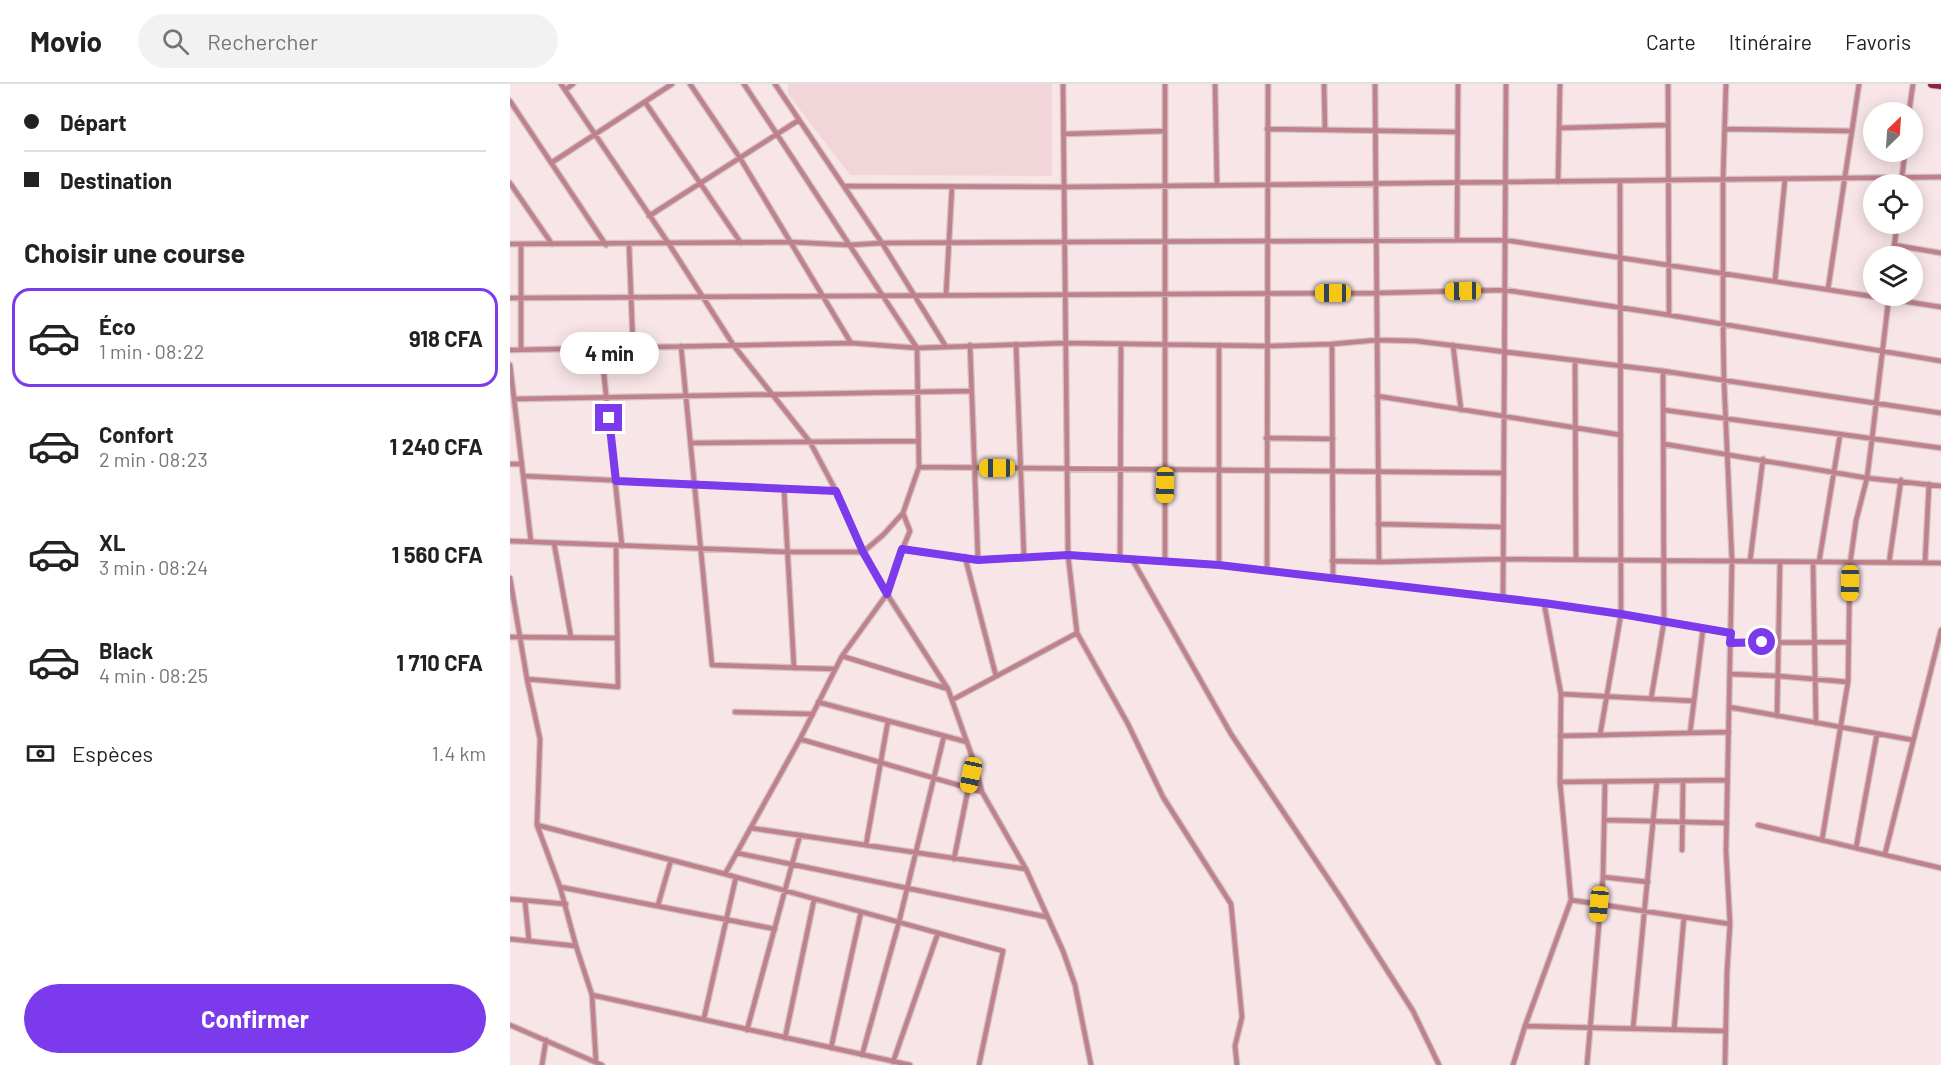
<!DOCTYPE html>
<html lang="fr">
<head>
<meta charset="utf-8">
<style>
	body { margin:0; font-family:Barlow,sans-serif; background:#f2f2f2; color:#222; height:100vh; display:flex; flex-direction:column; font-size:22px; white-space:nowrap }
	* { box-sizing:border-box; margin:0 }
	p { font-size:20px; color:#767676 }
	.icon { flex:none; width:33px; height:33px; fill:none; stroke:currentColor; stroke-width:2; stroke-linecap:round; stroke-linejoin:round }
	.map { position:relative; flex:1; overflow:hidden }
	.panel { display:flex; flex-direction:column; background:#fff; width:510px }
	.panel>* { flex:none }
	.banner { display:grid; align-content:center; height:132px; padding:0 24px; background:#fff }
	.needle { width:39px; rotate:25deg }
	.buttons { position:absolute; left:1353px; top:18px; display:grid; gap:12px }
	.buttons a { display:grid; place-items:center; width:60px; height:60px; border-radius:50%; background:#fff; box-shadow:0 3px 15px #0003; font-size:30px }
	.end { position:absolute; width:27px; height:27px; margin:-14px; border:8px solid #7c3aed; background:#fff; box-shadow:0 0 0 3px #fff }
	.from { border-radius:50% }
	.bubble { position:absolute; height:42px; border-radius:21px; background:#fff; box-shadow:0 3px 15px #0003; font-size:20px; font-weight:700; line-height:42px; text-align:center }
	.car { position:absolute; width:18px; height:36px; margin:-18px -9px; border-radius:8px; box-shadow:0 0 4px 2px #0007; background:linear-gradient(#f5c518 24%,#345 0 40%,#f5c518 0 76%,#345 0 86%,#f5c518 0) }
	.banner b { display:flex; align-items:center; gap:21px; height:57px; font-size:22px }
	.banner b+b { border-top:2px solid #e0e0e0 }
	.banner i { width:15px; height:15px; background:#222 }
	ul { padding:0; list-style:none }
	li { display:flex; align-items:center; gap:18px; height:99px; margin:0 12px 9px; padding:0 12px; border:3px solid transparent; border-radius:18px }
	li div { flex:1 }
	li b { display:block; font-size:22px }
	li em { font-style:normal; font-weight:700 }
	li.active { border-color:#7c3aed }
	li>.icon { width:54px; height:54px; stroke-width:1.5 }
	h2 { padding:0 24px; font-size:27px; line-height:72px }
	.pay { display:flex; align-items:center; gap:15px; height:66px; padding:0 24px; font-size:22px }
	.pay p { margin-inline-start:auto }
	.cta { display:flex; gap:12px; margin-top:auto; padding:12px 24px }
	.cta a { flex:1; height:69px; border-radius:36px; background:#7c3aed; color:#fff; font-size:24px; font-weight:700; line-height:69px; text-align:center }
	header { display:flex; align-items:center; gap:36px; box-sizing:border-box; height:84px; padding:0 30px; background:#fff; border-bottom:2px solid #e0e0e0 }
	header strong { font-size:28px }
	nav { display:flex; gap:33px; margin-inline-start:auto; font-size:21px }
	.search { width:420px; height:54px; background:#f2f2f2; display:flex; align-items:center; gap:15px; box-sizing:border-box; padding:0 21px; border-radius:33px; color:#767676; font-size:22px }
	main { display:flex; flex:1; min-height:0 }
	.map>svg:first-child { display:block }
</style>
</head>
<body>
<header>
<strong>Movio</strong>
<div class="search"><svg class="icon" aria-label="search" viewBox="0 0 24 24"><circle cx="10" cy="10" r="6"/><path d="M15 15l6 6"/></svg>Rechercher</div>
<nav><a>Carte</a><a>Itinéraire</a><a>Favoris</a></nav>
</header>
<main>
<section class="panel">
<div class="banner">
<b><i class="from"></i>Départ</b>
<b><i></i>Destination</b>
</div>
<h2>Choisir une course</h2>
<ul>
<li class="active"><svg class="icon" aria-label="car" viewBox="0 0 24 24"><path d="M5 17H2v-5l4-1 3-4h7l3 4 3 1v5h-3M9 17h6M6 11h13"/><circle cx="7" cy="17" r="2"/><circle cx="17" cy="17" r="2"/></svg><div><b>Éco</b><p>1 min · 08:22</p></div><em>918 CFA</em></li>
<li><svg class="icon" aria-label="car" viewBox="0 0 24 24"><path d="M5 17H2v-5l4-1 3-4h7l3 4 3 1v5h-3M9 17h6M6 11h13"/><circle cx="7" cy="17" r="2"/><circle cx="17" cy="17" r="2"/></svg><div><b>Confort</b><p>2 min · 08:23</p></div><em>1 240 CFA</em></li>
<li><svg class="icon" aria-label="car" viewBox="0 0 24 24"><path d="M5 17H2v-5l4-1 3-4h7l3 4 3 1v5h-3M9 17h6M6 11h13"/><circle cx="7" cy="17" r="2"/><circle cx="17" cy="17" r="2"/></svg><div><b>XL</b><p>3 min · 08:24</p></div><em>1 560 CFA</em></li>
<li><svg class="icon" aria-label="car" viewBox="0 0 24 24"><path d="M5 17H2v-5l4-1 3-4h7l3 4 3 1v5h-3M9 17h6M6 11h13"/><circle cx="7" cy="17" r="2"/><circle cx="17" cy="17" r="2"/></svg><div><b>Black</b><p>4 min · 08:25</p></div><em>1 710 CFA</em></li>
</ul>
<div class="pay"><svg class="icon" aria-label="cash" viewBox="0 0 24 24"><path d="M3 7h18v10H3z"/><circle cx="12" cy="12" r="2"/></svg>Espèces<p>1.4 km</p></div>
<div class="cta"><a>Confirmer</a></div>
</section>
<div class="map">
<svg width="1431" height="981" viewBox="0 0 1431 981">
	<rect width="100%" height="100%" fill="#f8e5e7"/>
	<path fill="#f1d5d9" d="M 278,0 L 542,0 L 542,92 L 340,91 L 278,10 Z"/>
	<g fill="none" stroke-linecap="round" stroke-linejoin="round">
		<defs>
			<path id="street" d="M 51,0 L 159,160 L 224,262 L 300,358 L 326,407 L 353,468 L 377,510 L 438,605 L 464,678 L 472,708 L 516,785 L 553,867 L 565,901 L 581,981
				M 180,0 L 230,74 L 341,259
				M 265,0 L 372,159 L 435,261
				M 553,0 L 558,471 L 567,549 L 618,640 L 653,713 L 721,820 L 732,933 L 725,962 L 727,981
				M 655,0 L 655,477
				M 705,0 L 707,101
				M 814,0 L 815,46
				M 865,0 L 869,478
				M 1158,0 L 1159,231
				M 55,6 L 63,0
				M 0,17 L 96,161
				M 135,18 L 231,159
				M 1399,28 L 1403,0
				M 1049,44 L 1158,41
				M 757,45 L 948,48
				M 1215,45 L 1341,47
				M 554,50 L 655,47
				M 41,79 L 162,0
				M 1048,98 L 1050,0
				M 0,99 L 42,160
				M 1391,100 L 1395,68
				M 335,102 L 554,103 L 1431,93
				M 139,132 L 289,36
				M 947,156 L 948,0
				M 0,160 L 280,158 L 339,161 L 372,159 L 995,156 L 1431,223
				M 11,160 L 11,265
				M 119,160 L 123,262
				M 1384,161 L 1431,169
				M 1383,172 L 1387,140
				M 1265,196 L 1275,95
				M 1318,205 L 1349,0
				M 436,211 L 442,103
				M 0,214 L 867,209 L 995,206 L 1159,231 L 1431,277
				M 506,260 L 514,474
				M 822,260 L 823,495
				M 460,261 L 468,476
				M 943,261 L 951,326
				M 171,262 L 202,581 L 325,585
				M 91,263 L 112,462
				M 0,266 L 341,259 L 407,264 L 556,259 L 756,262 L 822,260 L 868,256 L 906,257 L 1153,287 L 1431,329
				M 1065,276 L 1066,476
				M 0,281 L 21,458
				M 867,312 L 1111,351
				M 4,315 L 461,307
				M 1154,326 L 1431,364
				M 756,354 L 823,355
				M 181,359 L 408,357
				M 1154,360 L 1357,394 L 1431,402
				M 0,380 L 12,380
				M 409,383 L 994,389
				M 14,392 L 326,407
				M 274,405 L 284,584
				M 868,440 L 993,443
				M 0,457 L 278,468 L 353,468 L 373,451 L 393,429
				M 44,459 L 61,553
				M 392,465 L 468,476 L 558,471 L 709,481 L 1034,519 L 1111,530 L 1221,549
				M 455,473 L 486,592
				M 610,474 L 611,261
				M 622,475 L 721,650 L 831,814 L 903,927 L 929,981
				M 822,477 L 869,478 L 993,475 L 1431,479
				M 1240,477 L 1253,375
				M 1303,478 L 1306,639
				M 1309,478 L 1330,351
				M 1379,479 L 1391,396
				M 1415,479 L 1419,400
				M 709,481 L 709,261
				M 757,487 L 758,0
				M 0,494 L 17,595 L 30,655 L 27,741 L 50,803 L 66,862 L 82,911 L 86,978
				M 993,514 L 996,0
				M 0,553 L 106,554
				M 1220,559 L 1339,558
				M 332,572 L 438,605
				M 1221,590 L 1268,592 L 1338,598
				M 17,595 L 108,603 L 106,461
				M 1051,610 L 1184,617
				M 1141,615 L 1154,538 L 1153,287
				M 442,616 L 567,549
				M 308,618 L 457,658
				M 1219,623 L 1403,656
				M 225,628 L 303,630
				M 1267,632 L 1270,478
				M 1180,649 L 1193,545
				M 1090,651 L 1111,530 L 1110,97
				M 1050,652 L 1219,648
				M 290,655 L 472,708
				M 1050,698 L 1217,696
				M 1095,736 L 1217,739
				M 27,741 L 215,790 L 493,867 L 469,981
				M 1248,741 L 1431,784
				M 241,744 L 516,785
				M 1312,756 L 1338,598 L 1340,480 L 1346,437 L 1357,394 L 1362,355 L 1379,212
				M 356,761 L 378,637
				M 1346,764 L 1367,650
				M 1172,766 L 1173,697
				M 227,769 L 537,833
				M 1375,770 L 1431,546
				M 444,775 L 463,681
				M 215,790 L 290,655 L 332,572 L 377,510 L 386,480 L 400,447 L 393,429 L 409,383 L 407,264 L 234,0
				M 1093,793 L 1138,798
				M 50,803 L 265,845
				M 0,815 L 56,820
				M 1061,816 L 1220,840
				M 15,817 L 19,857
				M 148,821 L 161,776
				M 0,855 L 66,862
				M 82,911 L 400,981
				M 194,934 L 226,793
				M 0,941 L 92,981
				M 1015,942 L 1216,947
				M 1123,945 L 1147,697
				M 237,946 L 290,751
				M 1164,946 L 1174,833
				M 275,954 L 304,816
				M 321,964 L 351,828
				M 352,971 L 389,838 L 434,652
				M 383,978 L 428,849
				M 32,981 L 36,956
				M 1003,981 L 1015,942 L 1061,816 L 1050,698 L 1051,610 L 1034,519
				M 1077,981 L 1093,793 L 1095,698
				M 1215,981 L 1217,888 L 1220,840 L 1216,767 L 1222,477 L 1214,297 L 1213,240 L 1213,96 L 1216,0"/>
			<path id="primary" d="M 1422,0 L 1431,1"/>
		</defs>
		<use href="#street" stroke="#d2c1c3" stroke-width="7"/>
		<use href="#primary" stroke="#d2c1c3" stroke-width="10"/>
		<use href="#street" stroke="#bf828d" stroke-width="4.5"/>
		<use href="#primary" stroke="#8e2242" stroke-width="8"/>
	</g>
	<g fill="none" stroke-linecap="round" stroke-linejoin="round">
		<path stroke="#7c3aed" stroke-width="8" d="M 99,334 L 106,397 L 326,407 L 353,468 L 377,510 L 392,465 L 468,476 L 558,471 L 709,481 L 1034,519 L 1111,530 L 1221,549 L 1220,559 L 1252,558"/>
	</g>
</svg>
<div class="buttons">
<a><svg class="needle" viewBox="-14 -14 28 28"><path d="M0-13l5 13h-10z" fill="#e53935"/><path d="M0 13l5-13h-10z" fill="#767676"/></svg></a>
<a><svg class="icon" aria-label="locate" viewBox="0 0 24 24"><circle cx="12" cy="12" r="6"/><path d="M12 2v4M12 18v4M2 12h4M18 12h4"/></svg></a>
<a><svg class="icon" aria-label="layers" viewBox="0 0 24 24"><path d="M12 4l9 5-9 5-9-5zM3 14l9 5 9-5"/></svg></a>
</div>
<i class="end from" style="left:1252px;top:558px"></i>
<i class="end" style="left:99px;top:334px"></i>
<div class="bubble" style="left:50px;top:248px;width:99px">4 min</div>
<i class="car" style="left:953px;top:207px;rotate:269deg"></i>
<i class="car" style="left:823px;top:209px;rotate:270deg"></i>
<i class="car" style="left:487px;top:384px;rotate:270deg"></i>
<i class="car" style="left:655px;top:401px;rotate:181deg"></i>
<i class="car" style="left:1340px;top:499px;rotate:181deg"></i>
<i class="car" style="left:461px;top:691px;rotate:192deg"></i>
<i class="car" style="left:1089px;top:820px;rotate:185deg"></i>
</div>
</main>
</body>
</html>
